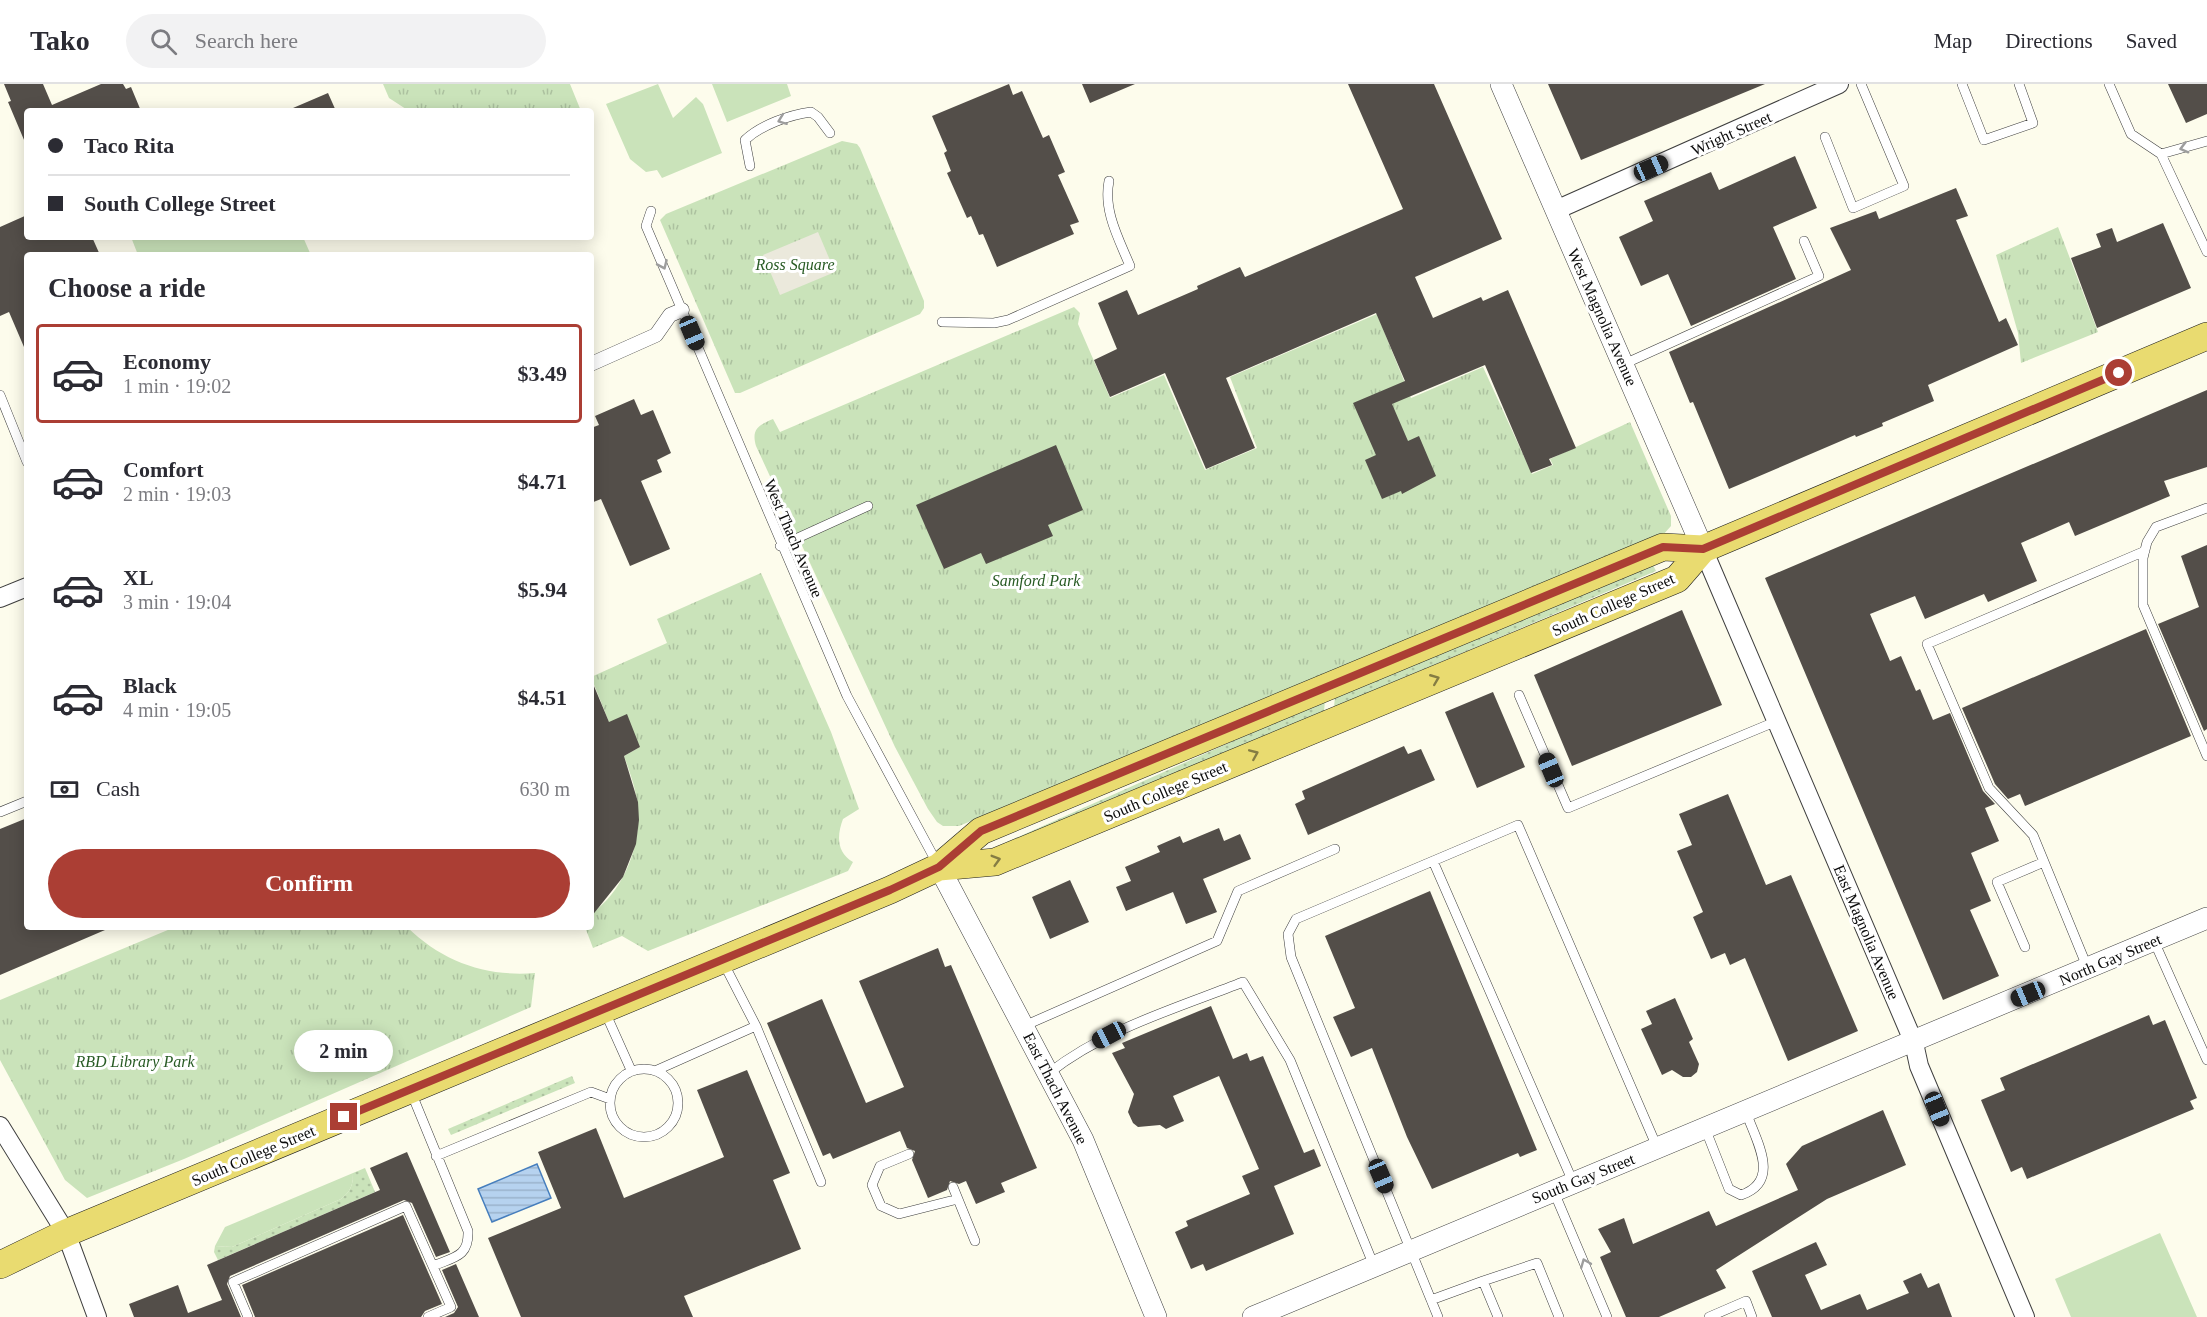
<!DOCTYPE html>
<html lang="en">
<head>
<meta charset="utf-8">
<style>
	body { margin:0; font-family:Georgia,serif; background:#f2f2f3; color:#2b2b33; height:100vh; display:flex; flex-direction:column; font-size:22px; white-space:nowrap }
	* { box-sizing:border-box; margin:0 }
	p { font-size:20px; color:#7c7c81 }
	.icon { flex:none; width:33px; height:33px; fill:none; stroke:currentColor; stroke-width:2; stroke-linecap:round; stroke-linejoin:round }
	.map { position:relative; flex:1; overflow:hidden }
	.sheet { position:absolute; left:24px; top:168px; width:570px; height:678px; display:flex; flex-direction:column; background:#fff; border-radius:6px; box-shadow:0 3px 15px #0003 }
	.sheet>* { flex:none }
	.banner { position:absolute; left:24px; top:24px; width:570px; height:132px; border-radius:6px; box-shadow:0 3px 15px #0003; display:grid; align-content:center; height:132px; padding:0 24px; background:#fff }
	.end { position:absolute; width:27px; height:27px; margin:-14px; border:8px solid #ab3e34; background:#fff; box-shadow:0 0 0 3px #fff }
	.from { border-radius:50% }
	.bubble { position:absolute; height:42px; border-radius:21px; background:#fff; box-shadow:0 3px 15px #0003; font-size:20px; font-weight:600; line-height:42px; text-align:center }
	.car { position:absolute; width:18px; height:36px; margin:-18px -9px; border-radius:8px; box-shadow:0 0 4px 2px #0007; background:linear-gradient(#222 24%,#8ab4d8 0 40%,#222 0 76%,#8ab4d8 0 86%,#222 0) }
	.banner b { display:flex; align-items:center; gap:21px; height:57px; font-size:22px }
	.banner b+b { border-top:2px solid #e1e1e2 }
	.banner i { width:15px; height:15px; background:#2b2b33 }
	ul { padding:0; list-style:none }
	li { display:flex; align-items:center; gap:18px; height:99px; margin:0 12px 9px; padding:0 12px; border:3px solid transparent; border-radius:6px }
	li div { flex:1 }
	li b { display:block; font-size:22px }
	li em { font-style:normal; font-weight:600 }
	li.selected { border-color:#ab3e34 }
	li>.icon { width:54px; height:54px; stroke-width:1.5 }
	h2 { padding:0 24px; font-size:27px; line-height:72px }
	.pay { display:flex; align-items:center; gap:15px; height:66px; padding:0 24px; font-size:22px }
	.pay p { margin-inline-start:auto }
	.action { display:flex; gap:12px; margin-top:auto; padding:12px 24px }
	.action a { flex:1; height:69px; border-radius:36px; background:#ab3e34; color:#fff; font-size:24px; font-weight:600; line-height:69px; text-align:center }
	header { display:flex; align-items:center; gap:36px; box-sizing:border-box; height:84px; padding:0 30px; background:#fff; border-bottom:2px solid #e1e1e2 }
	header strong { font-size:28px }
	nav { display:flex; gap:33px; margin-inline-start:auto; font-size:21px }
	.search { width:420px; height:54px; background:#f2f2f3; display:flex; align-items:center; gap:15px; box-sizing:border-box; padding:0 21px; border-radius:33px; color:#7c7c81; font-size:22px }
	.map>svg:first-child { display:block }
</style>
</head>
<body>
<header>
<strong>Tako</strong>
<div class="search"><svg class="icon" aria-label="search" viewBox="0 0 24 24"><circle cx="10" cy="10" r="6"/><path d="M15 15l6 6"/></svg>Search here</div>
<nav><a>Map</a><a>Directions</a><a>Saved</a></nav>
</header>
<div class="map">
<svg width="2207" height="1233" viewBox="0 0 2207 1233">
	<defs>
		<pattern id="park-tufts" width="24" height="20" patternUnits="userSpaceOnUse" patternTransform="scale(1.5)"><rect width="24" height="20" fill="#cae3ba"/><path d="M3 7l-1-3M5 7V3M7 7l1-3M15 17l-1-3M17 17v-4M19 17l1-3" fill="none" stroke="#acc19f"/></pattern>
		<pattern id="garden-dots" width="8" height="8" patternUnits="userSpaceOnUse" patternTransform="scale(1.5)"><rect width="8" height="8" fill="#cae3ba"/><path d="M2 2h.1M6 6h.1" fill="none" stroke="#acc19f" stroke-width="1.8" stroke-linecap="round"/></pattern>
		<pattern id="water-rules" width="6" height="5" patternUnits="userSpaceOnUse" patternTransform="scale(1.5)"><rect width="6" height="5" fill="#b6d2ef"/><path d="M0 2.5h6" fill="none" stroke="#9bb3cc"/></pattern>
	</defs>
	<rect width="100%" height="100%" fill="#fdfcec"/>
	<path fill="#cae3ba" d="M 658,0 L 673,34 L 696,13 L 703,20 L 722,69 L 662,94 L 657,86 L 646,88 L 630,75 L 606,20 Z
		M 712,0 L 787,0 L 791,12 L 727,38 Z
		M 131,153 L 303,153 L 310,169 L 138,171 Z
		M 353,1089 C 353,1101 351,1107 341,1115 L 232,1163 L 215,1162 L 225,1143 Z
		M 2160,1149 L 2197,1233 L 2071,1233 L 2055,1195 Z"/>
	<path fill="url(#park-tufts)" d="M 383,0 L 570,0 L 581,27 L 409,27 L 389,14 Z
		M 842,57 L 857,60 L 860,64 L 924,217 L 924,224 L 920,230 L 740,309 L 735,309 L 660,136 L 666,130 Z
		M 2058,143 L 2098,248 L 2021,279 L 2018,249 L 1996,171 Z
		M 1074,223 L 1080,229 L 1078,240 L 1110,314 L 1164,291 L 1205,386 L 1257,364 L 1230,293 L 1377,230 L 1411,314 L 1483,283 L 1532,390 L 1553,381 L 1550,375 L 1630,338 L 1671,432 L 1671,442 L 1662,452 L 959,742 L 943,742 L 937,738 L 928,725 L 895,663 L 756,362 C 751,345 759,341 773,335 L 780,348 Z
		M 761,489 L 831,648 L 859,725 L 843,735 C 837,751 836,768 853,778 L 848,787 L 648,867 L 622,852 L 593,864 L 585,843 L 591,843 L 591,830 C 625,806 643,758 637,717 C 635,702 629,686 624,672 L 640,663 L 609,638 L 591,593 L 667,559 L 657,535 Z
		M 175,843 L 407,843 C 443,878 486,893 535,889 L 531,923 L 184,1075 L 87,1114 L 65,1096 L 0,976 L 0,916 Z"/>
	<path fill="url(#garden-dots)" d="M 1652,479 L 1656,487 L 1334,623 L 1335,613 Z
		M 1325,616 L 1324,628 L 1008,762 L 1007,758 Z
		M 572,992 L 575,999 L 451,1051 L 448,1045 Z
		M 365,1084 L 375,1108 L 218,1176 L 214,1168 L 215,1162 L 232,1163 L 341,1115 C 351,1107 353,1101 353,1089 Z"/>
	<path fill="#ebe9dc" d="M 818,148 L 835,188 L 780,211 L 763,171 Z"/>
	<path fill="url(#water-rules)" stroke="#467ebd" stroke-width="1.5" d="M 537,1080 L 551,1114 L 492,1138 L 478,1105 Z"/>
	<path fill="#534e49" d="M 4,0 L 43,0 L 52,21 L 101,0 L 123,0 L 126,5 L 131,3 L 141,27 L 27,27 L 27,63 L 8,18 L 11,17 Z
		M 1009,0 L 1013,11 L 1022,7 L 1043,54 L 1049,51 L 1065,88 L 1058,91 L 1079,138 L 1070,141 L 1074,150 L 997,183 L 983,150 L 979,151 L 971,132 L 967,134 L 947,89 L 951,87 L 944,69 L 947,67 L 932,32 Z
		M 1082,0 L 1135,0 L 1090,19 Z
		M 1348,0 L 1434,0 L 1502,155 L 1415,193 L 1433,234 L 1481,213 L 1483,217 L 1508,206 L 1576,364 L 1549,375 L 1552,381 L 1531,389 L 1485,281 L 1392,320 L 1408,357 L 1419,352 L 1436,392 L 1402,410 L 1401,407 L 1382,415 L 1365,376 L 1376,371 L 1353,319 L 1405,297 L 1376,229 L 1226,294 L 1255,364 L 1206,385 L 1165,289 L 1110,313 L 1094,276 L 1117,265 L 1098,219 L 1127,206 L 1138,231 L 1198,205 L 1197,202 L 1240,183 L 1245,193 L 1403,125 Z
		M 1548,0 L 1765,0 L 1581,76 Z
		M 2168,0 L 2207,0 L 2207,30 L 2186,39 Z
		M 328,9 L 336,27 L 286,27 Z
		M 1795,72 L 1817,124 L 1773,143 L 1796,195 L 1691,242 L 1668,190 L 1641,202 L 1619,153 L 1653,137 L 1644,117 L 1711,88 L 1719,106 Z
		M 1956,104 L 1968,132 L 1956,136 L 1999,238 L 2006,234 L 2018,261 L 1928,301 L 1934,317 L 1882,339 L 1883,342 L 1856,353 L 1855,351 L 1729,405 L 1693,318 L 1690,319 L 1669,268 L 1851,186 L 1830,144 L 1876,127 L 1879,135 Z
		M 27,131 L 27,153 L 92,153 L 100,171 L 27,171 L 27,270 L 9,228 L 0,232 L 0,143 Z
		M 2163,139 L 2191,204 L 2097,244 L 2071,174 L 2101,163 L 2096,150 L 2112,144 L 2117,158 Z
		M 2207,306 L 2207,383 L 2164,397 L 2170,412 L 2075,452 L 2069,438 L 2021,459 L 2037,497 L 1988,518 L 1984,510 L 1925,535 L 1915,512 L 1870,530 L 1890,577 L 1901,572 L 1916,607 L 1920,605 L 1933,636 L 1950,629 L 1983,707 L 1995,720 L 1985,724 L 1999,757 L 1971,769 L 1991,817 L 1970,826 L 1999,892 L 1943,916 L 1765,494 Z
		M 634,315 L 641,331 L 653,326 L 671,369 L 657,376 L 662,388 L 641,397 L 670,465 L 630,482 L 601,415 L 591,419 L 591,344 L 599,341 L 595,332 Z
		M 1056,361 L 1083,426 L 1048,441 L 1053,452 L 986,480 L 981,469 L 944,485 L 916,421 Z
		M 2207,461 L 2207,645 L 2204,647 L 2158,540 L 2199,523 L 2181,472 Z
		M 1682,526 L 1722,621 L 1572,682 L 1534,591 Z
		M 2146,545 L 2191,652 L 2025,722 L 2020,710 L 2008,715 L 1995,700 L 1962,624 Z
		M 591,595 L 609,638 L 627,630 L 640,663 L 624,672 L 638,718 L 639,736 L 636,760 L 623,793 L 591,833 Z
		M 1493,608 L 1525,683 L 1477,704 L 1445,628 Z
		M 1404,662 L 1408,670 L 1421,665 L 1435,696 L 1308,751 L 1295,720 L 1305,715 L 1302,707 Z
		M 1728,710 L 1766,801 L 1791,791 L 1858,947 L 1788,977 L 1745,874 L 1730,881 L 1725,869 L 1711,875 L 1693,833 L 1703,828 L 1677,767 L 1692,761 L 1679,730 Z
		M 27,734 L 27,843 L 112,843 L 0,891 L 0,745 Z
		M 1219,744 L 1224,757 L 1240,750 L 1251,775 L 1203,795 L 1217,828 L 1186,840 L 1173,808 L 1126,827 L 1116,803 L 1131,797 L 1125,783 L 1160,768 L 1157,762 L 1180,752 L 1183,759 Z
		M 1070,796 L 1089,838 L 1050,855 L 1032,813 Z
		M 1430,807 L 1537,1066 L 1520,1073 L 1518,1069 L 1432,1105 L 1407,1053 L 1372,964 L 1351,973 L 1333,933 L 1355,924 L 1325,852 Z
		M 938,864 L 945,883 L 951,881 L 1037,1084 L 1001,1099 L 1005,1108 L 976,1120 L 966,1097 L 959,1100 L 950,1097 L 947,1106 L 928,1114 L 912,1076 L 915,1067 L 907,1064 L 900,1047 L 833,1075 L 830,1069 L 823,1072 L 767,939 L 822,915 L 866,1019 L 904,1003 L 859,897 Z
		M 1675,914 L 1693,955 L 1689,958 L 1699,980 L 1697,988 L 1691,993 L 1683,993 L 1672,986 L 1662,991 L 1641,945 L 1652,940 L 1646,927 Z
		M 1211,922 L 1233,975 L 1247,969 L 1250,977 L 1263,972 L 1304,1069 L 1314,1065 L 1321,1082 L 1274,1102 L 1294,1150 L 1206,1187 L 1203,1180 L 1191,1185 L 1175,1148 L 1188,1142 L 1186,1137 L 1250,1110 L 1242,1092 L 1259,1085 L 1219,992 L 1173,1012 L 1184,1037 L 1166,1045 L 1160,1041 L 1138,1043 L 1133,1039 L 1128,1028 L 1134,1010 L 1112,969 L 1125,964 L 1122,959 Z
		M 2149,931 L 2153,941 L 2165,936 L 2197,1014 L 2190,1017 L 2194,1025 L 2027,1095 L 2022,1083 L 2011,1088 L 1981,1016 L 2005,1006 L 2000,994 Z
		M 747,986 L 790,1089 L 773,1096 L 801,1165 L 684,1212 L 693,1233 L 521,1233 L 488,1154 L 561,1124 L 538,1068 L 596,1044 L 624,1114 L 724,1073 L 697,1006 Z
		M 1883,1026 L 1906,1081 L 1827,1115 L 1716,1186 L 1726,1204 L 1659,1233 L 1626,1233 L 1600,1173 L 1611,1168 L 1598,1145 L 1624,1134 L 1633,1160 L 1709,1127 L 1716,1142 L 1798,1106 L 1786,1080 L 1802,1062 Z
		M 407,1068 L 450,1168 L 436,1173 L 412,1119 L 404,1116 L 230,1192 L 227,1200 L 241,1233 L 134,1233 L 129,1220 L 178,1201 L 188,1229 L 222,1216 L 207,1181 L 380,1106 L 370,1084 Z
		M 403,1131 L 442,1220 L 425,1227 L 421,1233 L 255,1233 L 242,1201 Z
		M 1816,1158 L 1827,1181 L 1805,1191 L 1821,1226 L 1860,1210 L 1867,1226 L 1909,1209 L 1903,1197 L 1921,1189 L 1928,1204 L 1939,1199 L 1952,1233 L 1772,1233 L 1752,1187 Z
		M 456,1180 L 479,1233 L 445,1233 L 454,1229 L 458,1223 L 442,1186 Z"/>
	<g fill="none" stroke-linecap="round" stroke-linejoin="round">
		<defs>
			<path id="service" d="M 1962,0 L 1984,56 L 2033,39 L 2019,0
				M 2109,0 L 2131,50 L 2161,70 L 2207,168
				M 1825,53 L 1853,124 L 1904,102 L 1861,0
				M 2161,70 L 2207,57
				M 750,82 L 745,56 C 761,41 789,31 811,28 L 818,33 L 830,49
				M 651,127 L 646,142 L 847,612 L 938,781
				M 942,238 L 994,239 L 1008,236 L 1130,182 C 1119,155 1103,127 1109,97
				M 1624,280 L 1819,192 L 1804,157
				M 0,311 L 27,378
				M 2207,424 L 2156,443 L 2147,458 L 2143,474 L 2143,521 L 2207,672
				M 780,462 L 868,422
				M 1519,611 L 1568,724 L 1777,637
				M 0,728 L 27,717
				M 1433,777 L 1573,1098
				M 2154,857 L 2207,976
				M 2025,863 L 1997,798 L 2044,778
				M 723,878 L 756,942 L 821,1098
				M 2088,885 L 2033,751 L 1989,704 L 1927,560 L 2145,467
				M 605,928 L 631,986
				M 1024,942 L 1217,857 L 1238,807 L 1335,765
				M610 1019a34 34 0 1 1 68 0a34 34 0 1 1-68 0Z
				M 657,986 L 756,942
				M 1049,989 C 1105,945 1177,924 1243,898 L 1290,976 L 1374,1182
				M 411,1008 L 468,1147 C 469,1173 454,1173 433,1182
				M 1705,1044 L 1729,1105 L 1741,1111 C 1782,1097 1756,1057 1746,1028
				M 909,1070 L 880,1082 L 872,1101 L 881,1122 L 899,1130 L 958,1115
				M 436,1072 L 591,1008 L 610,1015
				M 953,1103 L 975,1157
				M 1554,1108 L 1607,1233
				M 1483,1197 L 1537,1179 L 1559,1233
				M 1431,1216 L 1483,1197 L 1498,1233
				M 248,1233 L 233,1198 L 406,1122 L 451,1223 L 428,1233
				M 1438,1233 L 1291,873 L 1288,850 L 1296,835 L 1518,741 L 1657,1063
				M 1709,1233 L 1746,1217 L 1752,1233"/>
			<path id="pedestrian" d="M 591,280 L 656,251 L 670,231 L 682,226"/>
			<path id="minor" d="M 1556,126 L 1839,0
				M 1703,465 L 1914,959 L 1919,982 L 2025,1233
				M 0,514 L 27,503
				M 0,1042 L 66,1149 L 97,1233"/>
			<path id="tertiary" d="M 1501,0 L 1703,465
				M 939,783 L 1083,1056 L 1156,1233
				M 1253,1233 L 2207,834"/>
			<path id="primary" d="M 939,783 L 995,778 L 1677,495 L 1703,465 L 2207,252
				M 0,1181 L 66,1149 L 890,806 L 939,783 L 981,747 L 1663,463 L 1703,465"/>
		</defs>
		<use href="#service" stroke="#3e3e3e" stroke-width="10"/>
		<use href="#pedestrian" stroke="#3e3e3e" stroke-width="15"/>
		<use href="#minor" stroke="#3e3e3e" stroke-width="20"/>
		<use href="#tertiary" stroke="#3e3e3e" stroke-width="22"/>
		<use href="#primary" stroke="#1c1c1c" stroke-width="28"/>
		<use href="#service" stroke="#fff" stroke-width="9"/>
		<use href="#pedestrian" stroke="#fff" stroke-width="14"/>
		<use href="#minor" stroke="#fff" stroke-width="18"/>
		<use href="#tertiary" stroke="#fff" stroke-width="21"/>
		<use href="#primary" stroke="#e9db70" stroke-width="27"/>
	</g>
	<defs><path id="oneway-chevron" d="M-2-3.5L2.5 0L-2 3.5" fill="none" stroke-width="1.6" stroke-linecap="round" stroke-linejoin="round" transform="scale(1.5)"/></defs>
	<g stroke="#9d9d9d">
		<use href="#oneway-chevron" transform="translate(782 36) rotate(159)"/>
		<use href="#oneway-chevron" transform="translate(2184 64) rotate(165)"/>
		<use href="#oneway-chevron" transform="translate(663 181) rotate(66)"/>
		<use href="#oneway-chevron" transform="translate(1585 1179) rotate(-112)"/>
	</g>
	<g stroke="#857d43">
		<use href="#oneway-chevron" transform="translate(1435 595) rotate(-22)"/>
		<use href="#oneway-chevron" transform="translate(1254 670) rotate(-23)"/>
		<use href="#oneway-chevron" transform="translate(996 776) rotate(-16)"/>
	</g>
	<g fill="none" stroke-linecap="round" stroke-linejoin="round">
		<path stroke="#ab3e34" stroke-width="8" d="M 344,1033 L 890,806 L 939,783 L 981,747 L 1663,463 L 1703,465 L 2119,289"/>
	</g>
	<g text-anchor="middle" stroke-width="6" stroke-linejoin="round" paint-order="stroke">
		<g font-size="16" fill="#0b0b0b" stroke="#fff">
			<text transform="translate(1731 49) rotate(-24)" y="6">Wright Street</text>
			<text transform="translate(1603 233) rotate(66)" y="6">West Magnolia Avenue</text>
			<text transform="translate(794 454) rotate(67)" y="6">West Thach Avenue</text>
			<text transform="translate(1613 520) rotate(-24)" y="6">South College Street</text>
			<text transform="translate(1165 707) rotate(-23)" y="6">South College Street</text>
			<text transform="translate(1867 848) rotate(67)" y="6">East Magnolia Avenue</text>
			<text transform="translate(2110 875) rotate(-23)" y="6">North Gay Street</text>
			<text transform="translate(1056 1004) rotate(63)" y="6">East Thach Avenue</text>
			<text transform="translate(253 1071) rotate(-23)" y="6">South College Street</text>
			<text transform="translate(1583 1094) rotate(-22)" y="6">South Gay Street</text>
		</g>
		<g font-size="16" font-style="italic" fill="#285b24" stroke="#fff">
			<text x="795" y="186">Ross Square</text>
			<text x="1036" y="502">Samford Park</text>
			<text x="135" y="983">RBD Library Park</text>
		</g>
	</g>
</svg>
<i class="end from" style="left:2119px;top:289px"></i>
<i class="end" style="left:344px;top:1033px"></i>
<div class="bubble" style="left:294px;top:946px;width:99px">2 min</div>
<i class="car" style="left:1651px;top:84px;rotate:66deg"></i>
<i class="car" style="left:692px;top:249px;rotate:157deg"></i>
<i class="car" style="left:1551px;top:686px;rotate:337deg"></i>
<i class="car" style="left:2028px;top:910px;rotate:247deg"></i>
<i class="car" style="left:1109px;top:951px;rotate:242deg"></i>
<i class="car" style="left:1937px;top:1025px;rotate:158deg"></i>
<i class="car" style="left:1381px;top:1092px;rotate:157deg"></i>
<div class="banner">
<b><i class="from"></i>Taco Rita</b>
<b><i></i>South College Street</b>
</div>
<section class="sheet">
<h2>Choose a ride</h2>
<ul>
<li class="selected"><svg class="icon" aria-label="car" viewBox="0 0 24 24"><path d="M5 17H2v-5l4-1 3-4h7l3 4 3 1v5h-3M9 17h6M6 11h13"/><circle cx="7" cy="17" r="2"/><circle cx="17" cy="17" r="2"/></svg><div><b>Economy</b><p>1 min · 19:02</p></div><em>$3.49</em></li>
<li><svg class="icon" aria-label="car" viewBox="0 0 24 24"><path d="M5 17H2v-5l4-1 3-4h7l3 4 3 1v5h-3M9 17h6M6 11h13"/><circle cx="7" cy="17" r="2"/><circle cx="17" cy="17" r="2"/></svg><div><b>Comfort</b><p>2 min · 19:03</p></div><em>$4.71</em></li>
<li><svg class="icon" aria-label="car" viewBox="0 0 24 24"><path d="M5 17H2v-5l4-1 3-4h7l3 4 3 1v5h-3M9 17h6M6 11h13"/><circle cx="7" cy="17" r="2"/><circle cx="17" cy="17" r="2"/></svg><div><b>XL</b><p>3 min · 19:04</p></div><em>$5.94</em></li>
<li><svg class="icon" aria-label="car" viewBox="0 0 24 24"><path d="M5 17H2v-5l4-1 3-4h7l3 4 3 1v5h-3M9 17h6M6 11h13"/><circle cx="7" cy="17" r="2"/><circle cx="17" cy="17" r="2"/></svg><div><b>Black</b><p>4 min · 19:05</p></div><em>$4.51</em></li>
</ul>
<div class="pay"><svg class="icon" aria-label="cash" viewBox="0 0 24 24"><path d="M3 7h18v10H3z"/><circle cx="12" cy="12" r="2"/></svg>Cash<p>630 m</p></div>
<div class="action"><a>Confirm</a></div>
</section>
</div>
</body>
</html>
